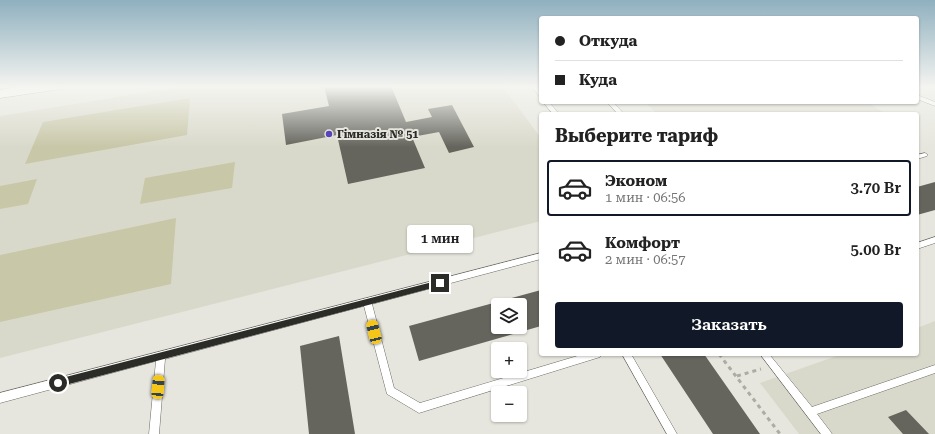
<!DOCTYPE html>
<html lang="ru">
<head>
<meta charset="utf-8">
<style>
	body { margin:0; font-family:"Roboto Serif",serif; background:#f6f6f6; color:#222; height:100vh; display:flex; flex-direction:column; font-size:15px; white-space:nowrap }
	* { box-sizing:border-box; margin:0 }
	p { font-size:13px; color:#767676 }
	.icon { flex:none; width:22px; height:22px; fill:none; stroke:currentColor; stroke-width:2; stroke-linecap:round; stroke-linejoin:round }
	.map { position:relative; flex:1; overflow:hidden }
	.sheet { position:absolute; left:539px; top:112px; width:380px; height:244px; display:flex; flex-direction:column; background:#fff; border-radius:4px; box-shadow:0 1px 3px #0004 }
	.sheet>* { flex:none }
	.top-card { position:absolute; left:539px; top:16px; width:380px; height:88px; border-radius:4px; box-shadow:0 1px 3px #0004; display:grid; align-content:center; height:88px; padding:0 16px; background:#fff }
	.tools { position:absolute; left:491px; top:298px; display:grid; gap:8px }
	.tools a { display:grid; place-items:center; width:36px; height:36px; border-radius:4px; background:#fff; box-shadow:0 1px 3px #0004; font-size:20px }
	.end { position:absolute; width:18px; height:18px; margin:-9px; border:5px solid #2b2b28; background:#fff; box-shadow:0 0 0 2px #fff }
	.from { border-radius:50% }
	.bubble { position:absolute; height:28px; border-radius:4px; background:#fff; box-shadow:0 1px 3px #0004; font-size:13px; font-weight:600; line-height:28px; text-align:center }
	.car { position:absolute; width:12px; height:24px; margin:-12px -6px; border-radius:5px; box-shadow:0 0 3px 1px #0007; background:linear-gradient(#f5c518 24%,#345 0 40%,#f5c518 0 76%,#345 0 86%,#f5c518 0) }
	.top-card b { display:flex; align-items:center; gap:14px; height:38px; font-size:15px }
	.top-card b+b { border-top:1px solid #e0e0e0 }
	.top-card i { width:10px; height:10px; background:#222 }
	ul { padding:0; list-style:none }
	li { display:flex; align-items:center; gap:12px; height:56px; margin:0 8px 6px; padding:0 8px; border:2px solid transparent; border-radius:4px }
	li div { flex:1 }
	li b { display:block; font-size:15px }
	li em { font-style:normal; font-weight:600 }
	li.current { border-color:#111827 }
	li>.icon { width:36px; height:36px; stroke-width:1.5 }
	h2 { padding:0 16px; font-size:18px; line-height:48px }
	.action { display:flex; gap:8px; margin-top:auto; padding:8px 16px }
	.action a { flex:1; height:46px; border-radius:4px; background:#111827; color:#fff; font-size:16px; font-weight:600; line-height:46px; text-align:center }
	.map>svg:first-child { display:block }
</style>
</head>
<body>
<div class="map">
<svg width="935" height="434" viewBox="0 0 935 434">
	<rect width="100%" height="100%" fill="#e6e6de"/>
	<path fill="#d9d9cb" d="M 187,86 L 502,86 L 541,138 L 541,221 L 0,358 L 0,116 Z
		M 645,102 L 867,102 L 886,114 L 657,114 Z
		M 935,321 L 935,434 L 799,434 L 760,383 L 842,354 L 917,354 L 917,328 Z"/>
	<path fill="#c8c7a8" d="M 190,98 L 187,135 L 25,164 L 43,122 Z
		M 235,162 L 232,188 L 140,204 L 145,178 Z
		M 37,179 L 28,204 L 0,209 L 0,186 Z
		M 176,218 L 171,284 L 0,322 L 0,255 Z"/>
	<path fill="#65655e" fill-rule="evenodd" d="M 324,86 L 391,86 L 406,122 L 432,117 L 428,109 L 452,105 L 474,147 L 449,153 L 439,132 L 412,137 L 425,168 L 348,184 L 337,135 L 286,145 L 282,114 L 329,106 Z
		M 935,182 L 935,210 L 917,215 L 917,187 Z
		M 541,290 L 541,326 L 419,361 L 409,326 ZM 498,305 L 520,305 L 520,327 L 498,327 Z
		M 339,336 L 355,434 L 309,434 L 300,346 Z
		M 660,354 L 704,354 L 760,434 L 713,434 Z
		M 906,410 L 929,434 L 903,434 L 888,417 Z"/>
	<g fill="none" stroke-linecap="round" stroke-linejoin="round">
		<defs>
			<path id="service" d="M 532,86 L 537,86 L 541,91 L 541,97 L 539,96 Z
				M 917,95 L 935,102 L 935,106 L 917,99 Z
				M 543,102 L 549,102 L 559,114 L 553,114 Z
				M 607,102 L 613,102 L 624,114 L 618,114 Z
				M 925,153 L 928,155 L 927,156 L 917,159 L 917,155 Z
				M 935,237 L 935,243 L 917,249 L 917,243 Z
				M 541,253 L 541,259 L 372,304 L 394,388 L 420,403 L 584,354 L 601,354 L 600,357 L 419,413 L 387,394 L 364,306 L 165,359 L 159,434 L 149,434 L 156,361 L 0,403 L 0,393 Z
				M 622,354 L 631,354 L 677,434 L 667,434 Z
				M 760,354 L 769,354 L 812,407 L 935,365 L 935,373 L 817,414 L 830,431 L 832,434 L 821,434 Z"/>
			<path id="tertiary" d="M 22,86 L 61,86 L 59,89 L 54,90 L 0,98 L 0,90 Z"/>
		</defs>
		<use href="#service" stroke="#6a6a63" stroke-width="1"/>
		<use href="#tertiary" stroke="#6a6a63" stroke-width="1"/>
		<path stroke="#acaca5" stroke-width="3" stroke-dasharray="4 4" stroke-linecap="butt" d="M 719,354 L 780,434
			M 737,376 L 761,369"/>
		<use href="#service" fill="#fff" fill-rule="evenodd"/>
		<use href="#tertiary" fill="#fff" fill-rule="evenodd"/>
	</g>
	<linearGradient id="sky" x2="0" y2="1"><stop stop-color="#8fb0bf"/><stop offset="0.59" stop-color="#f4f4f0"/><stop offset="1" stop-color="#f4f4f0" stop-opacity="0"/></linearGradient>
	<rect width="935" height="147" fill="url(#sky)"/>
	<path fill="#2b2b28" d="M 440,280 L 443,283 L 440,286 L 58,387 L 55,385 L 54,383 L 55,380 L 58,379 Z"/>
	<circle fill="#5a42ba" stroke="#e6e6de" stroke-width="1.5" cx="329" cy="134" r="4"/>
	<g text-anchor="middle" stroke-width="4" stroke-linejoin="round" paint-order="stroke">
		<g font-size="11" font-weight="bold" fill="#2b2b28" stroke="#e6e6de" text-anchor="start">
			<text x="337" y="138">Гімназія № 51</text>
		</g>
	</g>
</svg>
<div class="tools">
<a><svg class="icon" aria-label="layers" viewBox="0 0 24 24"><path d="M12 4l9 5-9 5-9-5zM3 14l9 5 9-5"/></svg></a>
<a>+</a>
<a>−</a>
</div>
<i class="end from" style="left:58px;top:383px"></i>
<i class="end" style="left:440px;top:283px"></i>
<div class="bubble" style="left:407px;top:225px;width:66px">1 мин</div>
<i class="car" style="left:374px;top:332px;rotate:346deg"></i>
<i class="car" style="left:158px;top:387px;rotate:5deg"></i>
<div class="top-card">
<b><i class="from"></i>Откуда</b>
<b><i></i>Куда</b>
</div>
<section class="sheet">
<h2>Выберите тариф</h2>
<ul>
<li class="current"><svg class="icon" aria-label="car" viewBox="0 0 24 24"><path d="M5 17H2v-5l4-1 3-4h7l3 4 3 1v5h-3M9 17h6M6 11h13"/><circle cx="7" cy="17" r="2"/><circle cx="17" cy="17" r="2"/></svg><div><b>Эконом</b><p>1 мин · 06:56</p></div><em>3.70 Br</em></li>
<li><svg class="icon" aria-label="car" viewBox="0 0 24 24"><path d="M5 17H2v-5l4-1 3-4h7l3 4 3 1v5h-3M9 17h6M6 11h13"/><circle cx="7" cy="17" r="2"/><circle cx="17" cy="17" r="2"/></svg><div><b>Комфорт</b><p>2 мин · 06:57</p></div><em>5.00 Br</em></li>
</ul>
<div class="action"><a>Заказать</a></div>
</section>
</div>
</body>
</html>
